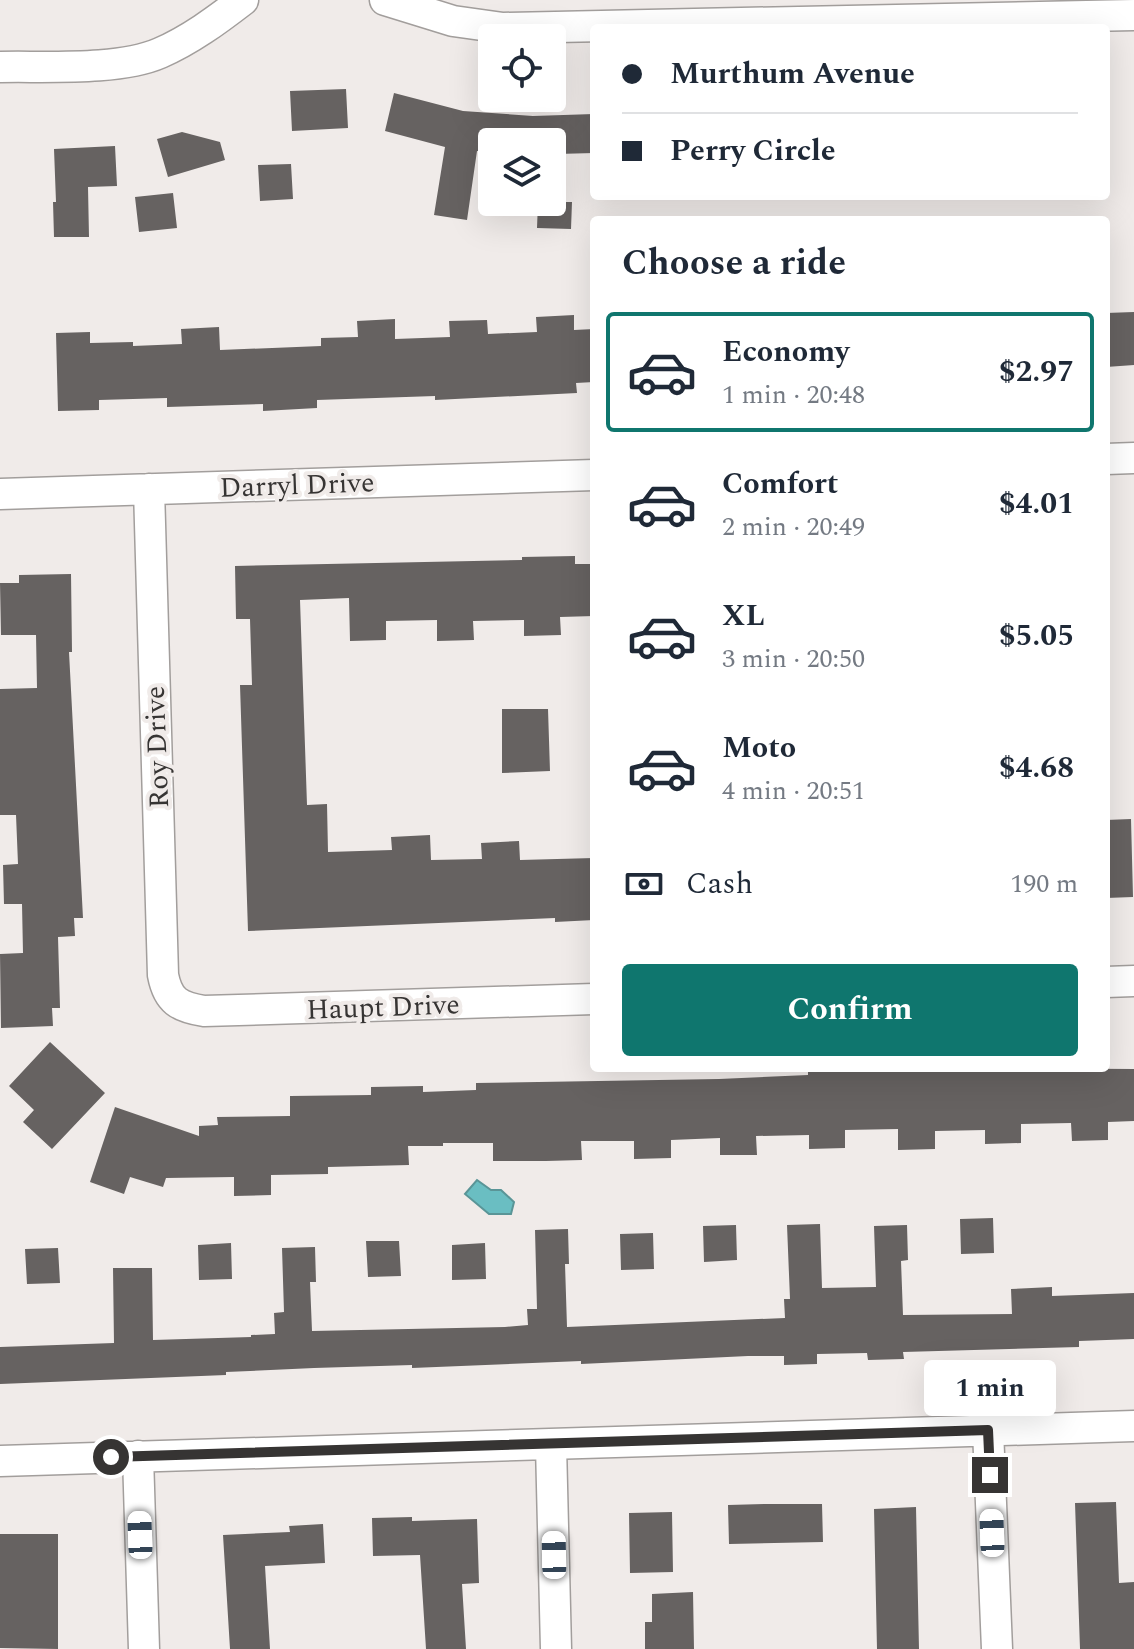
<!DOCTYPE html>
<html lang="en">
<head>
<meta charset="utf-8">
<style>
	body { margin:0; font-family:Spectral,serif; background:#f6f6f7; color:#1f2937; height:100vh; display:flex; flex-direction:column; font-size:30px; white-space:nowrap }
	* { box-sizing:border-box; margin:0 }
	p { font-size:26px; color:#747a83 }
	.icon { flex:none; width:44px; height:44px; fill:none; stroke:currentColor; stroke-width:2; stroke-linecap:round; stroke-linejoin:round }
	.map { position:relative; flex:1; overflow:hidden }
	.sheet { position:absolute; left:590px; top:216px; width:520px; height:856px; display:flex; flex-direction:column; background:#fff; border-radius:8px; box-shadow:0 8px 32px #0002 }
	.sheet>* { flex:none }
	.hud { position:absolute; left:590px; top:24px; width:520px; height:176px; border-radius:8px; box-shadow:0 8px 32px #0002; display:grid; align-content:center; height:176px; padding:0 32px; background:#fff }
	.controls { position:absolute; left:478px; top:24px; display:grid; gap:16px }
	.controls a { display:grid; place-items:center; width:88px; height:88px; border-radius:8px; background:#fff; box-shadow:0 8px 32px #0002; font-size:40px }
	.end { position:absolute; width:36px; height:36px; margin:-18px; border:10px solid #363433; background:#fff; box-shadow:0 0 0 4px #fff }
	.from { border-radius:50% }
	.bubble { position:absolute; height:56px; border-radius:8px; background:#fff; box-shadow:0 8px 32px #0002; font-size:26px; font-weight:700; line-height:56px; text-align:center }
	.car { position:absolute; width:24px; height:48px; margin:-24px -12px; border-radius:10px; box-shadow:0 0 6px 2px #0007; background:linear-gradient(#fff 24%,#345 0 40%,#fff 0 76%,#345 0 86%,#fff 0) }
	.hud b { display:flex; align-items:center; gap:28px; height:76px; font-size:30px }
	.hud b+b { border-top:2px solid #e0e1e3 }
	.hud i { width:20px; height:20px; background:#1f2937 }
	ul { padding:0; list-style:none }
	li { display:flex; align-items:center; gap:24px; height:120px; margin:0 16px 12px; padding:0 16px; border:4px solid transparent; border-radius:8px }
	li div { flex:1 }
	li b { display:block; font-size:30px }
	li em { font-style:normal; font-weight:700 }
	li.current { border-color:#0f766e }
	li>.icon { width:72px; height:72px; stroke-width:1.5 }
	h2 { padding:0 32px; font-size:36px; line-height:96px }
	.pay { display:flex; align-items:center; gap:20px; height:88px; padding:0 32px; font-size:30px }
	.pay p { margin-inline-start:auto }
	.action { display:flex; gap:16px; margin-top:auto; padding:16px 32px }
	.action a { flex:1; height:92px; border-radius:8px; background:#0f766e; color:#fff; font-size:32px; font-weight:700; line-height:92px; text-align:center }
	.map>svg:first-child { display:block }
</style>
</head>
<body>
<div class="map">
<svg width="1134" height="1649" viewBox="0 0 1134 1649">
	<rect width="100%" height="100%" fill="#f0ebe9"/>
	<path fill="#6abec2" stroke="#5a9597" stroke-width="2" d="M 477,1180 L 491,1190 L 501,1190 L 514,1202 L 511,1214 L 489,1214 L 465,1194 Z"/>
	<path fill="#666261" d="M 346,89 L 348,128 L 292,131 L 290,91 Z
		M 394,93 L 463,111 L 533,116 L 594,114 L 594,153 L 557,154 L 557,142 L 492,142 L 492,152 L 477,151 L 467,220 L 434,215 L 445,147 L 385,131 Z
		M 182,132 L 220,142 L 225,160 L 168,177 L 157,139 Z
		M 115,146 L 117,186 L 88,187 L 89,237 L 54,237 L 53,202 L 56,202 L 54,149 Z
		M 291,164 L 293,199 L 260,201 L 258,165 Z
		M 173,193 L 177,228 L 139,232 L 135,197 Z
		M 538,202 L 572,202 L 571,229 L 537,228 Z
		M 1134,312 L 1134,365 L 1106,367 L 1106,313 Z
		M 574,315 L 574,330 L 594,329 L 594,382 L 576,383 L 577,393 L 435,400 L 435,396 L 317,400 L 317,408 L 263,411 L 263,404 L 167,407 L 167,398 L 99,400 L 99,410 L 58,411 L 56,333 L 90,332 L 90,343 L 133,342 L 133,346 L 182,344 L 181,329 L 219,327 L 220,350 L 321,346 L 321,338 L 358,337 L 357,321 L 395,319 L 395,339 L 450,337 L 449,321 L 487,320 L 488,334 L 537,332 L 536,317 Z
		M 575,556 L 575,564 L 593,564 L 594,616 L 560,617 L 561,635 L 524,636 L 524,620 L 473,621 L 474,640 L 437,641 L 437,620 L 386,621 L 386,640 L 350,641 L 349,598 L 300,600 L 307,805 L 327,804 L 328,852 L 392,850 L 391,837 L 430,835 L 431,860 L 482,859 L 481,843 L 519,841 L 520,860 L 594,858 L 594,920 L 555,922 L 555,918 L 248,931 L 240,685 L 252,685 L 250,619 L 236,619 L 235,566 L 522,560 L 522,557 Z
		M 71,574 L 72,652 L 69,652 L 83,918 L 74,918 L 75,936 L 58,937 L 60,1008 L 52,1008 L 53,1026 L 1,1028 L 0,954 L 23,953 L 22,904 L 4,904 L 3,865 L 18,864 L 16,815 L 0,815 L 0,689 L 37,688 L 36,635 L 1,635 L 0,583 L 19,583 L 19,575 Z
		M 502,709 L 548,709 L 550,771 L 502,773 Z
		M 1131,819 L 1133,897 L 1106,898 L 1106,820 Z
		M 50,1042 L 105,1093 L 52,1149 L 23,1122 L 34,1110 L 9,1086 Z
		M 983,1068 L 1134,1069 L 1134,1121 L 1108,1122 L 1108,1140 L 1072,1141 L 1071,1123 L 1021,1124 L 1021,1143 L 985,1144 L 985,1130 L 935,1131 L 935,1149 L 898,1150 L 898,1129 L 845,1130 L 845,1148 L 809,1149 L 809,1135 L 756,1136 L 757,1155 L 720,1155 L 720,1138 L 671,1140 L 671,1158 L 634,1159 L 634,1141 L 581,1141 L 582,1160 L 546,1161 L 493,1161 L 493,1143 L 443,1143 L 443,1146 L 408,1146 L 409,1165 L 328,1167 L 328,1174 L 271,1175 L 271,1195 L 234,1196 L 234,1177 L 166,1178 L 163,1187 L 130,1177 L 124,1194 L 90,1182 L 115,1107 L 199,1136 L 199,1126 L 218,1125 L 217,1117 L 290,1116 L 290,1096 L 371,1095 L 371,1087 L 423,1086 L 423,1092 L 476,1090 L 476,1083 L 719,1079 L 808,1075 L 808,1070 L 860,1069 L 860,1072 Z
		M 993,1218 L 994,1253 L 961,1254 L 960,1219 Z
		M 820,1224 L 822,1288 L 876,1287 L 874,1226 L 907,1225 L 908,1260 L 901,1261 L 903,1315 L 1012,1314 L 1011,1289 L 1052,1287 L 1052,1296 L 1134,1293 L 1134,1339 L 1079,1341 L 1079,1347 L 903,1352 L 904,1359 L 868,1360 L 867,1353 L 817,1354 L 817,1364 L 784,1365 L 784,1356 L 748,1356 L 581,1364 L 581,1361 L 412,1368 L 412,1365 L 314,1368 L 226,1372 L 226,1375 L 0,1384 L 0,1347 L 114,1343 L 113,1268 L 152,1268 L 153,1340 L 251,1337 L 251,1335 L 275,1334 L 274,1313 L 284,1312 L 282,1248 L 315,1247 L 316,1282 L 310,1282 L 312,1331 L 505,1327 L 528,1325 L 527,1309 L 537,1309 L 535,1230 L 568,1229 L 569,1264 L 565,1264 L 567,1327 L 785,1318 L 784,1299 L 790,1299 L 787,1225 Z
		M 736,1225 L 737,1260 L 704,1262 L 703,1226 Z
		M 653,1233 L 654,1269 L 621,1270 L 620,1234 Z
		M 366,1241 L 399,1241 L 401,1276 L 368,1277 Z
		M 231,1243 L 232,1279 L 199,1280 L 198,1245 Z
		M 485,1243 L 486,1279 L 452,1280 L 452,1245 Z
		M 58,1248 L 60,1283 L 27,1284 L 25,1249 Z
		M 1116,1502 L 1119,1583 L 1134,1582 L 1134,1649 L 1080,1649 L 1075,1503 Z
		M 764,1504 L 822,1504 L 823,1542 L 729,1544 L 728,1505 Z
		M 916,1507 L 919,1649 L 877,1649 L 874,1509 Z
		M 672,1512 L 673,1572 L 630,1573 L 629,1513 Z
		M 412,1517 L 412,1521 L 477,1519 L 479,1583 L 462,1584 L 466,1649 L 426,1649 L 420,1555 L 373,1556 L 372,1518 Z
		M 323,1524 L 325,1563 L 265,1566 L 270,1649 L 230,1649 L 223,1535 L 290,1532 L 289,1526 Z
		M 0,1534 L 58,1534 L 58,1649 L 0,1648 Z
		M 693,1592 L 694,1649 L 645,1649 L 645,1622 L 652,1622 L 652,1594 Z"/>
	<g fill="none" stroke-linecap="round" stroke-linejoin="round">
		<defs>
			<path id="street" d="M 385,0 L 453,21 L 503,28 L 1134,15
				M 0,67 C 45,66 119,71 160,53 C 190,40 217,20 243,0
				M 1106,459 L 1134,458
				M 149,489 L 163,975 C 168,1001 179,1007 204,1011 L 594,999
				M 0,494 L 594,475
				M 1106,982 L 1134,981
				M 988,1430 L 997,1649
				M 551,1445 L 556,1649
				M 138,1456 L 144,1649
				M 0,1461 L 1134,1426"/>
		</defs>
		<use href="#street" stroke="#a29e9c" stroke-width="33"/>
		<use href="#street" stroke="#fff" stroke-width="30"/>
	</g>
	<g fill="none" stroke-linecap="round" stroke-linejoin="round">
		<path stroke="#363433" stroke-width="10" d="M 111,1457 L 988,1430 L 990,1475"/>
	</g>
	<g text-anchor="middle" stroke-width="8" stroke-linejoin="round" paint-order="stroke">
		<g font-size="28" fill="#363433" stroke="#f0ebe9">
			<text transform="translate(297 484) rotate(-2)" y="10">Darryl Drive</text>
			<text transform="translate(156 747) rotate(-92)" y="10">Roy Drive</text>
			<text transform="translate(383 1006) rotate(-2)" y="10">Haupt Drive</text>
		</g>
	</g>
</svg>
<div class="controls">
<a><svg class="icon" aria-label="locate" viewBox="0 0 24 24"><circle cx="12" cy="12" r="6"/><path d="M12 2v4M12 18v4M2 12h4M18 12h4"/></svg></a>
<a><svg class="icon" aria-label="layers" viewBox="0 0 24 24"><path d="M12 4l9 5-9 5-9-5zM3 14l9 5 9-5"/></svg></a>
</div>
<i class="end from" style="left:111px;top:1457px"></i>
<i class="end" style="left:990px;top:1475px"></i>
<div class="bubble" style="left:924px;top:1360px;width:132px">1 min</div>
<i class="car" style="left:992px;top:1533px;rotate:358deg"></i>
<i class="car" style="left:140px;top:1535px;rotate:358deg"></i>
<i class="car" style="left:554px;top:1555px;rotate:359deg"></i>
<div class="hud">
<b><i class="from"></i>Murthum Avenue</b>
<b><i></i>Perry Circle</b>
</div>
<section class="sheet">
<h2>Choose a ride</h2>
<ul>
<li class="current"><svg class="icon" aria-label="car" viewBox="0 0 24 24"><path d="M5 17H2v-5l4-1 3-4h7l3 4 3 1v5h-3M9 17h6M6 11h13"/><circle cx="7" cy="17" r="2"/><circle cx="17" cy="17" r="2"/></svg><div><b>Economy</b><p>1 min · 20:48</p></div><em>$2.97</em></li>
<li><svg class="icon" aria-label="car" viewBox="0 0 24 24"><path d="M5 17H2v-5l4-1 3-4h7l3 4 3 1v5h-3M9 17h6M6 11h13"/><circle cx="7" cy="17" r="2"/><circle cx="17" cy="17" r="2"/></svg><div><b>Comfort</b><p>2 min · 20:49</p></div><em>$4.01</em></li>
<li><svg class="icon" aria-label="car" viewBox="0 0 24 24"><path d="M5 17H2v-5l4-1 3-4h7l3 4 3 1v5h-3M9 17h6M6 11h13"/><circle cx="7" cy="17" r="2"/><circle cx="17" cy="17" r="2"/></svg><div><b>XL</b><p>3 min · 20:50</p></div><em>$5.05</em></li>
<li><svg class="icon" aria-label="car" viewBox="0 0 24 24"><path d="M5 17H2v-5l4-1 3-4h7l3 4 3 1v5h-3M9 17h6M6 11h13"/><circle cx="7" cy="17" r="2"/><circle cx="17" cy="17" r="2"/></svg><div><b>Moto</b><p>4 min · 20:51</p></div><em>$4.68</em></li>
</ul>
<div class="pay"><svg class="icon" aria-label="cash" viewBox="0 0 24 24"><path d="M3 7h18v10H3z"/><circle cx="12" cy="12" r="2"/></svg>Cash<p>190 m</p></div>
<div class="action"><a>Confirm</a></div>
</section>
</div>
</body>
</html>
